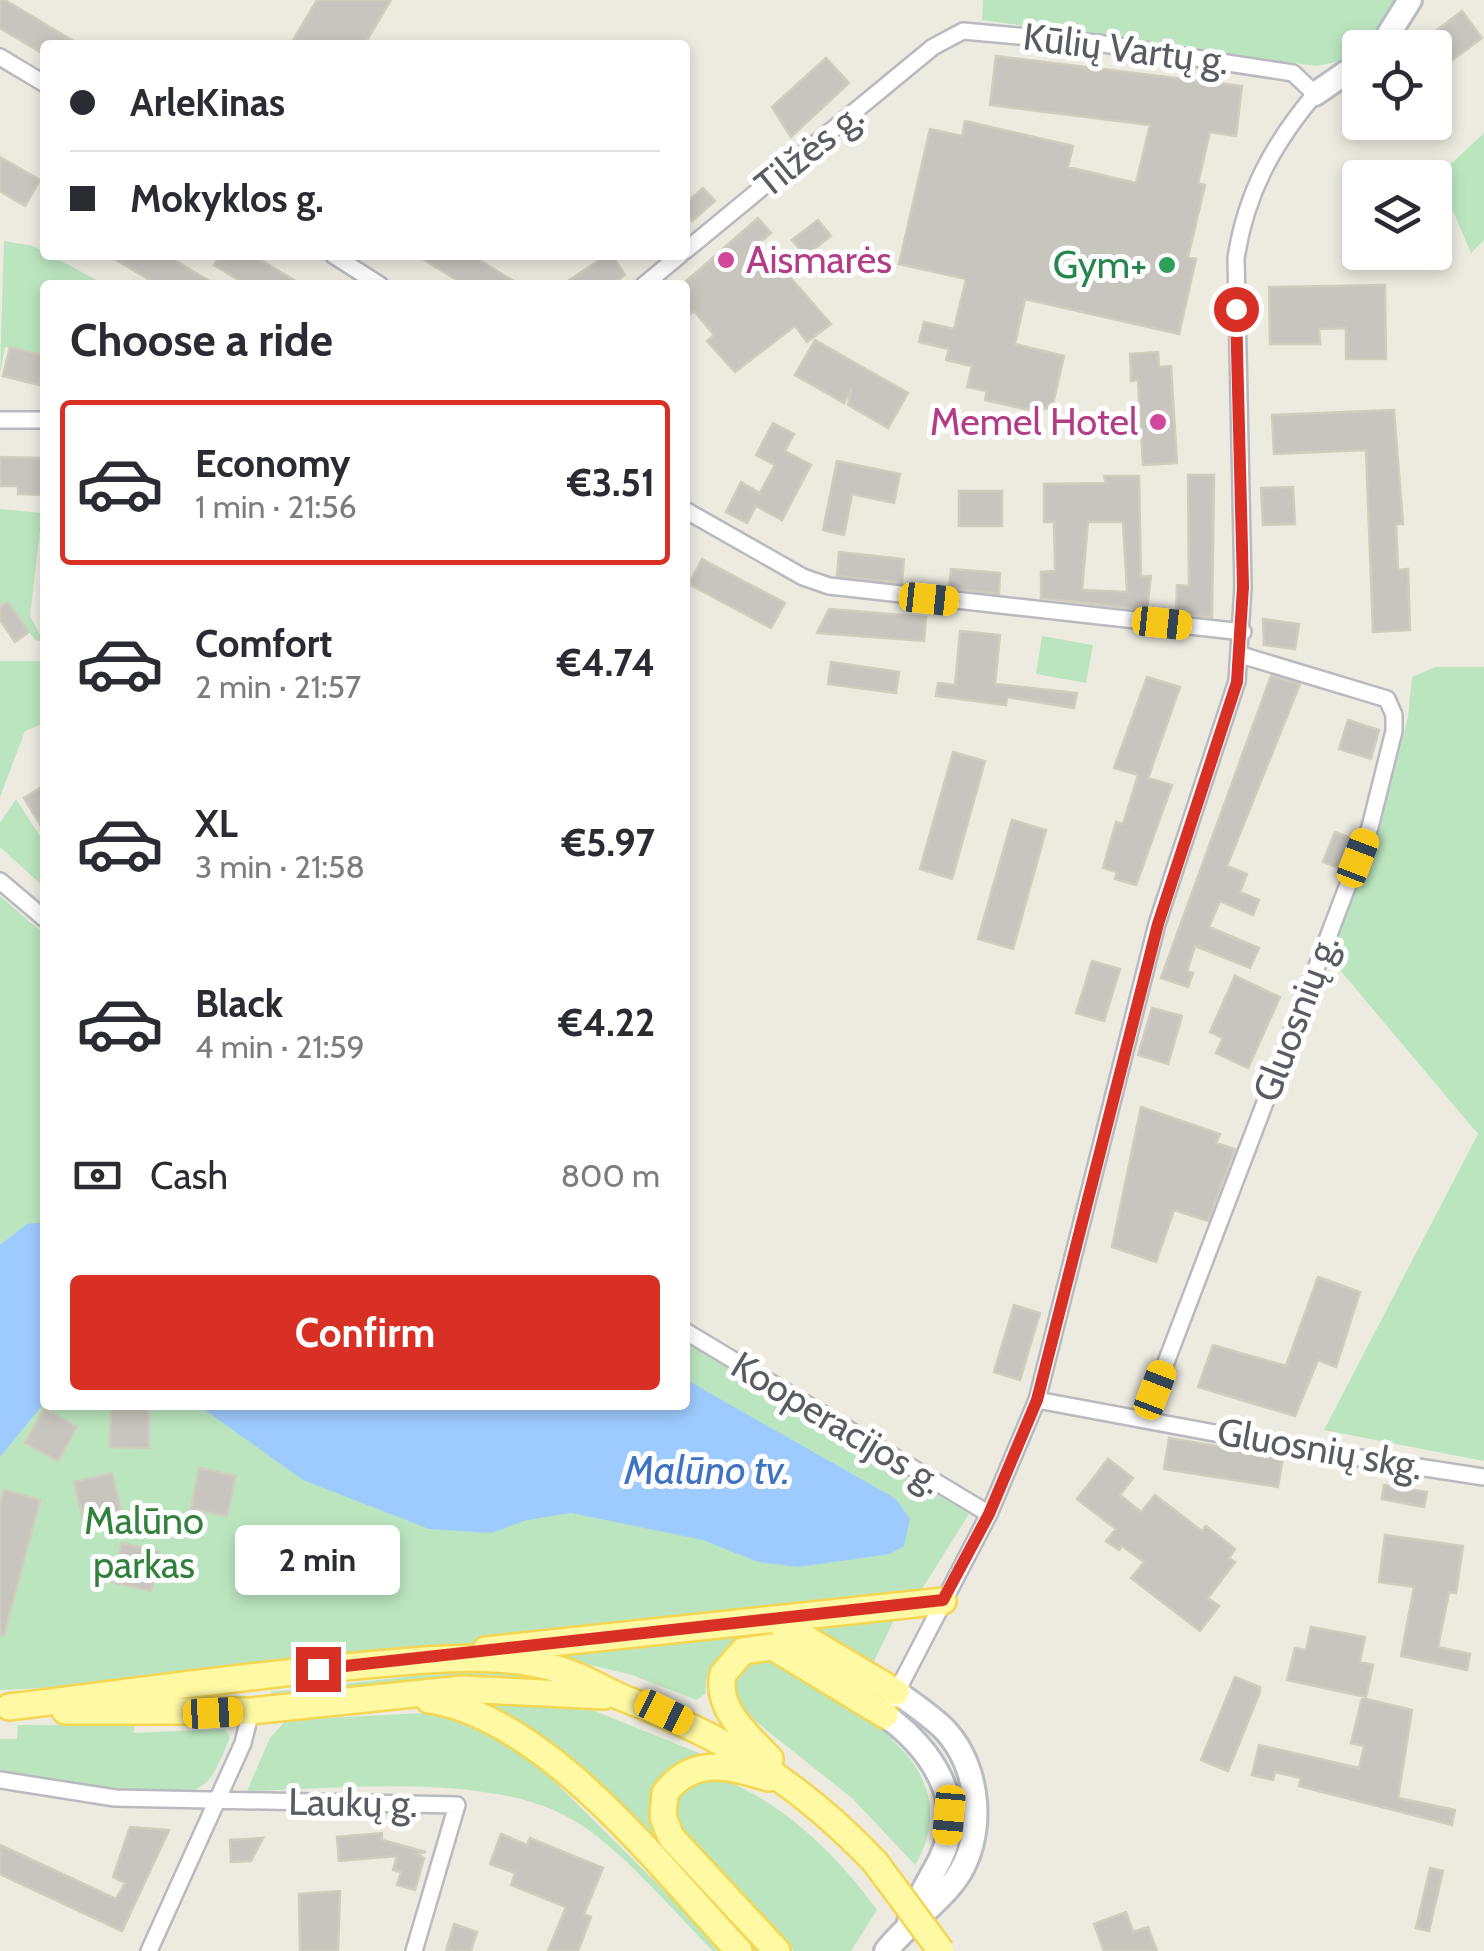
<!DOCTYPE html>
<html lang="en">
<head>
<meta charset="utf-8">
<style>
	body { margin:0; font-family:Cabin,sans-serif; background:#f7f7f7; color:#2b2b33; height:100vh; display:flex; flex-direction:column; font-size:38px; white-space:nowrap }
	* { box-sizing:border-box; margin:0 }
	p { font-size:32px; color:#7c7c81 }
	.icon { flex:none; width:55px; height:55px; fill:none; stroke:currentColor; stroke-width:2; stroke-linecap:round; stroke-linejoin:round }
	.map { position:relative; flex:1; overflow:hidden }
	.panel { position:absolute; left:40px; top:280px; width:650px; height:1130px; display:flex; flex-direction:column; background:#fff; border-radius:10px; box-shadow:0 5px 15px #0003 }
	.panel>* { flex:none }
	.top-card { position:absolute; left:40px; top:40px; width:650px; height:220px; border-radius:10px; box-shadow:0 5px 15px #0003; display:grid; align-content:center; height:220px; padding:0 30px; background:#fff }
	.fabs { position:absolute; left:1342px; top:30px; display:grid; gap:20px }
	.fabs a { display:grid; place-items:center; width:110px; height:110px; border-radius:10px; background:#fff; box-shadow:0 5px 15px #0003; font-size:50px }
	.end { position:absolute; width:45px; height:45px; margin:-22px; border:12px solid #d93025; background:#fff; box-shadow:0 0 0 5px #fff }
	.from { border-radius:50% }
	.bubble { position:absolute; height:70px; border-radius:10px; background:#fff; box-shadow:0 5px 15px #0003; font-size:32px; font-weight:700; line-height:70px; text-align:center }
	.car { position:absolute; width:30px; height:60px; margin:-30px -15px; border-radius:12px; box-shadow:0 0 8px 2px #0007; background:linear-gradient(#f5c518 24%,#345 0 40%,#f5c518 0 76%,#345 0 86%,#f5c518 0) }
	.top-card b { display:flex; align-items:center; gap:35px; height:95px; font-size:38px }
	.top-card b+b { border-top:2px solid #e1e1e2 }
	.top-card i { width:25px; height:25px; background:#2b2b33 }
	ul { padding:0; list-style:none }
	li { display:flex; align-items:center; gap:30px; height:165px; margin:0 20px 15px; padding:0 10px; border:5px solid transparent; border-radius:10px }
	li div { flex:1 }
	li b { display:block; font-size:38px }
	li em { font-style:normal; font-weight:700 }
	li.selected { border-color:#d93025 }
	li>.icon { width:90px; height:90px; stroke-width:1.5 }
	h2 { padding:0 30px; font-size:45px; line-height:120px }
	.pay { display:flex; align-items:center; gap:25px; height:110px; padding:0 30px; font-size:38px }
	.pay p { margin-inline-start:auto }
	.primary-button { display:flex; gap:20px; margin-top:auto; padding:20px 30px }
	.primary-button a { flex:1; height:115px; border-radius:10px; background:#d93025; color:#fff; font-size:40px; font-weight:700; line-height:115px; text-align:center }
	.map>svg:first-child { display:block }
</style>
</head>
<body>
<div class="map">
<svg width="1484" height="1951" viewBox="0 0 1484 1951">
	<rect width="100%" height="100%" fill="#edebe0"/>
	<path fill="#bbe5bf" d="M 983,0 L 1399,0 L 1384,33 L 1368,47 L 1360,48 L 1347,60 L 1316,66 L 982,20 Z
		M 1484,133 L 1484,240 L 1471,253 L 1438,176 Z
		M 4,241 L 33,246 L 106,285 L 45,285 L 44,356 L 5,347 L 0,373 Z
		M 0,509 L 42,513 L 30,616 L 44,642 L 35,640 L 8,602 L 0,607 Z
		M 1042,636 L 1093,645 L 1086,683 L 1036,674 Z
		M 0,661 L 45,661 L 45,723 L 25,731 L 0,797 Z
		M 1435,667 L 1484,667 L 1484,1461 L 1324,1430 L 1478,1134 L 1329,957 L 1380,827 L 1408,717 L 1412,677 Z
		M 16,799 L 45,844 L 45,888 L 0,847 L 0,823 Z
		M 0,896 L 45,935 L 45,1405 L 685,1405 L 685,1342 L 969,1514 L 922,1589 L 912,1595 L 92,1686 L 0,1690 Z
		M 896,1616 L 872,1665 L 816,1627 L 819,1625 Z
		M 773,1631 L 864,1684 L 860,1689 L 739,1642 C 719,1652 703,1671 706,1693 L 697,1700 L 632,1675 L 549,1655 Z
		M 765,1653 L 895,1734 L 892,1740 C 932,1775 942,1820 915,1865 L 853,1799 L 740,1709 L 729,1678 L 738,1665 Z
		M 508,1671 L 595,1689 L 488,1675 L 272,1697 L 271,1692 L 450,1672 Z
		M 480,1696 L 544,1701 L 595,1711 L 704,1755 L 673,1768 L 653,1818 L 655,1832 L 764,1951 L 754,1951 L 574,1762 L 534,1733 L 476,1703 Z
		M 444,1712 L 527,1754 L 725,1951 L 713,1951 C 674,1912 619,1846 573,1820 C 490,1771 341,1789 247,1791 L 270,1738 L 286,1720 Z
		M 18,1725 L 135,1725 L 133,1733 L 225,1729 L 230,1738 C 222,1754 215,1782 196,1789 C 167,1799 36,1778 0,1773 L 0,1739 L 17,1739 Z
		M 720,1778 C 784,1803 838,1856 877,1910 L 851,1951 L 794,1951 L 678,1835 L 672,1804 L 693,1779 Z"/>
	<path fill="#9ecbff" d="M 45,1222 L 45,1402 L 0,1457 L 0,1245 L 27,1224 Z
		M 685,1379 L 896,1499 L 910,1519 L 904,1546 L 890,1554 L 798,1567 L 758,1562 L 703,1540 L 571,1513 L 527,1520 L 491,1533 L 429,1529 L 303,1480 L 198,1405 L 685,1405 Z"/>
	<path fill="#c7c5bd" stroke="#d1cdbe" stroke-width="2.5" fill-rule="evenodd" d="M 0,0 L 5,0 L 80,45 L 45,45 L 45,55 L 0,28 Z
		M 317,0 L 391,0 L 364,45 L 290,45 Z
		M 1462,11 L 1482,38 L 1435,73 L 1435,48 L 1413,48 Z
		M 996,56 L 1242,86 L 1236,136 L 1210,132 L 1198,183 L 1205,185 L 1188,257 L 1196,259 L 1179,334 L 1025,299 L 1015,344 L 1064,356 L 1052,408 L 1029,410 L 985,400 L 987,391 L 967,387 L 972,366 L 946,360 L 949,349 L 919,342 L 924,322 L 954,329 L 966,279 L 899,264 L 930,129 L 962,136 L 965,121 L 1073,146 L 1068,167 L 1136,183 L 1150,125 L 990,105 Z
		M 826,58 L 849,83 L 791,137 L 772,107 Z
		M 0,157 L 40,180 L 25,206 L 0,191 Z
		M 703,188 L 715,201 L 692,221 L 685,214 L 685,204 Z
		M 758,218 L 771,233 L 760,243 L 831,324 L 807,342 L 795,326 L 735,372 L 707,341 L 714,335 L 694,311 L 685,318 L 685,282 Z
		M 818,220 L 831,236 L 805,256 L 792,240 Z
		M 108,255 L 166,255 L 216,285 L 158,285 Z
		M 220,255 L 252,255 L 302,285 L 247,285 L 214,265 Z
		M 416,255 L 471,255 L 520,285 L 465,285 Z
		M 607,255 L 612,255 L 625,275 L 611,285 L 562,285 Z
		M 1385,285 L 1386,359 L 1346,359 L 1346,328 L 1319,329 L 1320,344 L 1270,344 L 1269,287 Z
		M 815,340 L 908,393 L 888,428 L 848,405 L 852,388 L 844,403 L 795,375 Z
		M 10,347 L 45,356 L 45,377 L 41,376 L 39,385 L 3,376 Z
		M 1158,352 L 1159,367 L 1171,366 L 1177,463 L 1143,465 L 1138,380 L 1131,381 L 1130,354 Z
		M 1394,410 L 1403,524 L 1396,524 L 1398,570 L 1408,569 L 1410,630 L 1373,632 L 1366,450 L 1274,454 L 1272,415 Z
		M 773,423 L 794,434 L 785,451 L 811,465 L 782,520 L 756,506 L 747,523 L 726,512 L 741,482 L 760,493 L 775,465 L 756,455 Z
		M 0,457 L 45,458 L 45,495 L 18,494 L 18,486 L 0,486 Z
		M 837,461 L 900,474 L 894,503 L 852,494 L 844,535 L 823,530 Z
		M 1188,475 L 1214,475 L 1212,617 L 1176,613 L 1177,585 L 1189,586 Z
		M 1104,476 L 1139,476 L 1141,577 L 1151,576 L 1147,610 L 1041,598 L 1041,572 L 1055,571 L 1054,522 L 1044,522 L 1044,484 L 1106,483 ZM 1088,522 L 1123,522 L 1127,592 L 1082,590 Z
		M 1293,487 L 1295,524 L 1263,525 L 1261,488 Z
		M 959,491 L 1002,491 L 1002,526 L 959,526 Z
		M 839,552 L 904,559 L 902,583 L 837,576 Z
		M 702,559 L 785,603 L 771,628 L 689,584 Z
		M 951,569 L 1000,573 L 999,594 L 949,588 Z
		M 8,602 L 29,632 L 15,642 L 0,620 L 0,607 Z
		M 829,609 L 926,617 L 924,641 L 817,633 Z
		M 1263,619 L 1299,624 L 1295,649 L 1264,645 Z
		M 960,631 L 1000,635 L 995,684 L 1077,693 L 1074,708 L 1007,697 L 1006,705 L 936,696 L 938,683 L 955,685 Z
		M 831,662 L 899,672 L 896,693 L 828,684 Z
		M 1271,676 L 1300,684 L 1227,866 L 1247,874 L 1240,892 L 1259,900 L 1253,915 L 1220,901 L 1209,927 L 1259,948 L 1250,968 L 1195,946 L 1187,971 L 1193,973 L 1188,987 L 1161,978 Z
		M 1147,677 L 1180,687 L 1148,778 L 1172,785 L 1136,885 L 1115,879 L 1117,872 L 1103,868 L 1116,822 L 1123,824 L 1138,775 L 1114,768 Z
		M 1348,720 L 1379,730 L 1371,759 L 1339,749 Z
		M 953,752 L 985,761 L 952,879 L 920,869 Z
		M 45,785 L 45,833 L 24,798 Z
		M 1012,820 L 1046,830 L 1013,949 L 978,939 Z
		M 1335,832 L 1353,839 L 1342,869 L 1323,862 Z
		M 1092,961 L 1120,969 L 1104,1021 L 1076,1013 Z
		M 1235,976 L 1280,997 L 1248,1068 L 1216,1053 L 1223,1038 L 1210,1032 Z
		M 1152,1008 L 1182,1016 L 1168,1064 L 1138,1055 Z
		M 1141,1107 L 1220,1134 L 1216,1143 L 1235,1149 L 1208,1221 L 1174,1210 L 1156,1262 L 1112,1247 Z
		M 1318,1277 L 1360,1292 L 1336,1367 L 1318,1360 L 1295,1416 L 1198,1387 L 1213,1345 L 1286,1366 Z
		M 1014,1305 L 1040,1313 L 1020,1380 L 994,1372 Z
		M 44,1408 L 77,1427 L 58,1461 L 25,1443 Z
		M 111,1409 L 149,1409 L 149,1448 L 110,1447 Z
		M 1169,1438 L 1283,1457 L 1278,1487 L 1164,1469 Z
		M 1108,1459 L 1133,1478 L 1120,1495 L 1141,1512 L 1155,1495 L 1202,1531 L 1206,1526 L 1235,1549 L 1229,1558 L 1235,1562 L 1208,1598 L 1219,1606 L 1200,1631 L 1131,1578 L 1144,1562 L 1122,1546 L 1119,1550 L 1106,1541 L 1116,1529 L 1077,1499 Z
		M 199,1468 L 236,1476 L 227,1516 L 191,1509 Z
		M 112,1473 L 121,1511 L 83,1520 L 74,1482 Z
		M 1384,1485 L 1427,1492 L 1424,1507 L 1382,1499 Z
		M 4,1490 L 40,1500 L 4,1635 L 0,1635 L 0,1506 Z
		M 1385,1535 L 1463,1546 L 1456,1593 L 1449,1592 L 1438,1647 L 1470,1654 L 1467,1670 L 1401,1656 L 1414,1587 L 1379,1582 Z
		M 122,1543 L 160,1552 L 151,1591 L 112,1582 Z
		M 1311,1627 L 1365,1637 L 1360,1662 L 1373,1665 L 1366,1697 L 1287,1680 L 1295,1648 L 1306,1650 Z
		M 1235,1677 L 1260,1687 L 1260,1692 L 1228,1771 L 1201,1760 Z
		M 1362,1698 L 1412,1710 L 1398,1798 L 1455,1810 L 1452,1825 L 1299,1786 L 1301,1778 L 1275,1772 L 1273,1780 L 1252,1775 L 1259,1745 L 1359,1768 L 1364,1746 L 1351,1743 Z
		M 130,1827 L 169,1830 L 122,1931 L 0,1874 L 0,1845 L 116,1899 L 125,1883 L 113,1877 Z
		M 382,1833 L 382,1840 L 426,1852 L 417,1854 L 424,1858 L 415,1890 L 397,1885 L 401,1872 L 393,1870 L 397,1856 L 339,1861 L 337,1837 Z
		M 501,1834 L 527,1845 L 530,1838 L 603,1868 L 584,1914 L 591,1917 L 578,1951 L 548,1951 L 566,1907 L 511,1885 L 515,1873 L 490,1864 Z
		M 263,1838 L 251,1861 L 231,1862 L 230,1840 Z
		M 1430,1868 L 1443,1871 L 1429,1931 L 1416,1928 Z
		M 340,1891 L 338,1951 L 300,1951 L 299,1894 Z
		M 1126,1912 L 1133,1932 L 1148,1927 L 1157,1951 L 1104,1951 L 1094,1924 Z
		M 454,1924 L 477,1932 L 471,1951 L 446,1951 Z"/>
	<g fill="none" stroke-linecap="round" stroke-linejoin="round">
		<defs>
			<path id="street" d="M 0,57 L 45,84
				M 685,251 L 933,47 L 963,31 L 1097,43 L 1293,73 L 1315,94 C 1273,144 1246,193 1236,258 L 1243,587 L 1237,681 L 1157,924 L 1037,1400 L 989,1514 L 893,1699
				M 333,255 L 380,285
				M 644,285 L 680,255
				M 0,420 L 45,420
				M 685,510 L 803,577 L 829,586 L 1243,632
				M 0,881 L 45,919
				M 685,1331 L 989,1514
				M 1037,1400 L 1295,1448 L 1484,1477
				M 1144,1420 L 1370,827 L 1394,731 L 1394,715 L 1387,699 L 1241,655
				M 0,1780 L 115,1798 L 457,1805 L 414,1951
				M 149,1951 L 243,1743 L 251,1711"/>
			<path id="secondary" d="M 1380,48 L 1410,0
				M 1315,94 L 1360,63
				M 885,1715 C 930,1748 969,1801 940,1860 C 929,1881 917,1899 909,1922
				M 886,1951 C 907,1924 935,1907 955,1880 C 986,1838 981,1768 945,1730 C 930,1715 913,1704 896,1692"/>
			<path id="primary" d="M 773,1619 L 896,1692
				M 486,1650 L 943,1601
				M 429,1700 C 547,1718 660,1867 739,1951
				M 9,1707 C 125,1693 240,1676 356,1666 C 421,1660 497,1650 561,1670 C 582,1676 602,1689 623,1698 C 725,1737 799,1782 875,1862
				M 65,1711 L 251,1711 L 462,1689 L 604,1696
				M 770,1759 C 748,1735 715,1709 723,1674 L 743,1651 L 773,1647 L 885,1715
				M 769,1778 C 730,1767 694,1755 665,1793 L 663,1817 L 671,1837 L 777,1951"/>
		</defs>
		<use href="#street" stroke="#b8bac0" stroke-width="20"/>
		<use href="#secondary" stroke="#b9bcc3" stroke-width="28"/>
		<use href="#primary" stroke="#f4d652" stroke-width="30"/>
		<use href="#street" stroke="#fff" stroke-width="15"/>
		<use href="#secondary" stroke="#fff" stroke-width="22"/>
		<use href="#primary" stroke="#fff9a3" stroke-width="25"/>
		<defs>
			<path id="primary-bridge" d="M 875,1862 L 941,1951"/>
		</defs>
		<use href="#primary-bridge" stroke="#f4d652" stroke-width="30" stroke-linecap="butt"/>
		<use href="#primary-bridge" stroke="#fff9a3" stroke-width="25"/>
	</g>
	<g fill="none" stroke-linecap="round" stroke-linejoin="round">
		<path stroke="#d93025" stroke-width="12" d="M 318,1669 L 943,1600 L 989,1514 L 1037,1400 L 1158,924 L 1237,682 L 1243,587 L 1236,309"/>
	</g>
	<g fill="#d1479c" stroke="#fff" stroke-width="4">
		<circle cx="726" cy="260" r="10"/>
		<circle cx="1158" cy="422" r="10"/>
	</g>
	<circle fill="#2e9e5b" stroke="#fff" stroke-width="4" cx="1167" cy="265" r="10"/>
	<g text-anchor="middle" stroke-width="10" stroke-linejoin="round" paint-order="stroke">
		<g font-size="38" fill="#595c62" stroke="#fff">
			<text transform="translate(1126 49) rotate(7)" y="13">Kūlių Vartų g.</text>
			<text transform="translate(809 150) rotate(-39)" y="13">Tilžės g.</text>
			<text transform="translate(1296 1018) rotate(-69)" y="13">Gluosnių g.</text>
			<text transform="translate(837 1423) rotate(31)" y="13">Kooperacijos g.</text>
			<text transform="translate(1320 1449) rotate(10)" y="13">Gluosnių skg.</text>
			<text transform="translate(353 1803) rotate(1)" y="13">Laukų g.</text>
		</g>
		<g font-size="38" fill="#b23c85" stroke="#fff" text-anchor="start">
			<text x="746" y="273">Aismarės</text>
			<text x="1138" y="435" text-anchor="end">Memel Hotel</text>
		</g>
		<g font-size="38" fill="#27864d" stroke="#fff" text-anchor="end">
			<text x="1147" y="278">Gym+</text>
		</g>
		<g font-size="38" fill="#31813d" stroke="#fff">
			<text x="144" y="1534">Malūno<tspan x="144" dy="44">parkas</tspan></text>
		</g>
		<g font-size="40" font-style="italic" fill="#3e73c4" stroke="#fff">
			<text x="707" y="1484">Malūno tv.</text>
		</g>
	</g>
</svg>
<div class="fabs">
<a><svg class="icon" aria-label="locate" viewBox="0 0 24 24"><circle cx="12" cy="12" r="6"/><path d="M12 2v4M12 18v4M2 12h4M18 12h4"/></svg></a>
<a><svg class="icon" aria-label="layers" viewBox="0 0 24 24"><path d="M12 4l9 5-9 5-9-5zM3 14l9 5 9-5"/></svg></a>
</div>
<i class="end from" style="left:1236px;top:309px"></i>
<i class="end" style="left:318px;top:1669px"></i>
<div class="bubble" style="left:235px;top:1525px;width:165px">2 min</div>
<i class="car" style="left:929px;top:599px;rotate:96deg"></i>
<i class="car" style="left:1162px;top:623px;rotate:96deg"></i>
<i class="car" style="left:1358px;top:858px;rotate:21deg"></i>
<i class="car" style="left:1155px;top:1390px;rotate:21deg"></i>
<i class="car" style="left:664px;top:1712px;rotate:116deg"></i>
<i class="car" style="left:213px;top:1713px;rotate:87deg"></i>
<i class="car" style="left:949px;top:1815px;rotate:185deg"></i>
<div class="top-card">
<b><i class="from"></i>ArleKinas</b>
<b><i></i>Mokyklos g.</b>
</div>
<section class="panel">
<h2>Choose a ride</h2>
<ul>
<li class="selected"><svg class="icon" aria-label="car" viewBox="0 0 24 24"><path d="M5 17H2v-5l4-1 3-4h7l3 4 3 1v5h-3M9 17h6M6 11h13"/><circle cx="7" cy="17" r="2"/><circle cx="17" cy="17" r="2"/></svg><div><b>Economy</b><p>1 min · 21:56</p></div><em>€3.51</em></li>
<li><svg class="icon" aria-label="car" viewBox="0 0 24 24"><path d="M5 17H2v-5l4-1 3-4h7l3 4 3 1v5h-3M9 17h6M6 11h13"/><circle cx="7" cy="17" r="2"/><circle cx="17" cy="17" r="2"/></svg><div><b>Comfort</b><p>2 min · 21:57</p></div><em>€4.74</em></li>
<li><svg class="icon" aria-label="car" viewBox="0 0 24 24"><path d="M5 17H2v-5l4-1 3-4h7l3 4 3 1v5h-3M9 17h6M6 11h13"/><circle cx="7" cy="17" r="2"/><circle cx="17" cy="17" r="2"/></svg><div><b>XL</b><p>3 min · 21:58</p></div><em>€5.97</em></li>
<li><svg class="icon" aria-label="car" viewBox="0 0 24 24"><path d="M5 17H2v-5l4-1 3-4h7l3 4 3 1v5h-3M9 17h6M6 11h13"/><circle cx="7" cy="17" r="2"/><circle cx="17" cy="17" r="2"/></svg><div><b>Black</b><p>4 min · 21:59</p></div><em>€4.22</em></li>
</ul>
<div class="pay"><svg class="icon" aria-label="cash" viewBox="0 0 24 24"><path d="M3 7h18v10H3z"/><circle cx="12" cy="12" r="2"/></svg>Cash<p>800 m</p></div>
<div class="primary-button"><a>Confirm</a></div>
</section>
</div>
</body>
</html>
